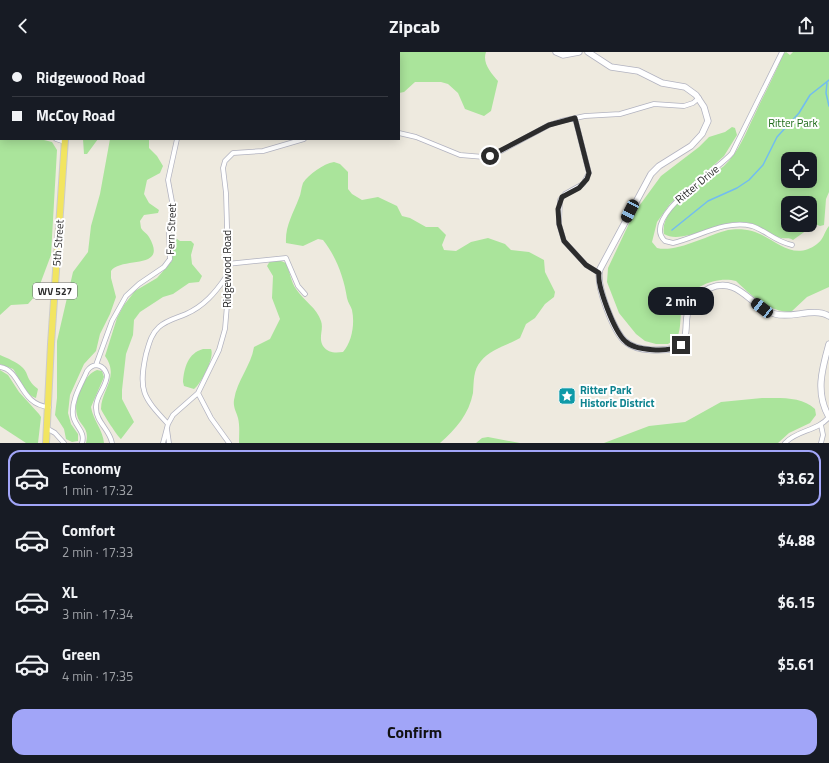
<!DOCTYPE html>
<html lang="en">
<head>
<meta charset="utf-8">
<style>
	body { margin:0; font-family:"Titillium Web",sans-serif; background:#20242c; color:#f1f3f6; height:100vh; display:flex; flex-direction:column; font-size:15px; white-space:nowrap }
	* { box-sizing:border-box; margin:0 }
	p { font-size:13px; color:#9ea1a6 }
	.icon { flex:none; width:22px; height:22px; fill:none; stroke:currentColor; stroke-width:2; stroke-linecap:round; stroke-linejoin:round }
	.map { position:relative; height:391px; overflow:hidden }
	.panel { display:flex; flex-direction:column; background:#171b24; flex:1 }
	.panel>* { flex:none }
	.hud { position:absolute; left:0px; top:0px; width:400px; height:88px; box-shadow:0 2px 10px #0003; display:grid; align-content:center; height:88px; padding:0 12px; background:#171b24 }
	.buttons { position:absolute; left:781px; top:100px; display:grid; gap:8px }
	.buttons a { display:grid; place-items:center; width:36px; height:36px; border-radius:8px; background:#171b24; box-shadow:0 2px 10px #0003; font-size:20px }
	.end { position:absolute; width:18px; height:18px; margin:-9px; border:5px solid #2c2c2c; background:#fff; box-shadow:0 0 0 2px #fff }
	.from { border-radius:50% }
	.bubble { position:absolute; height:28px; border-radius:12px; background:#171b24; box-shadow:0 2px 10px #0003; font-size:13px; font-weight:700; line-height:28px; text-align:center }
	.car { position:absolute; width:12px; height:24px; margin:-12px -6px; border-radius:5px; box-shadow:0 0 3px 1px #0007; background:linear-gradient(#222 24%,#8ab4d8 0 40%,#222 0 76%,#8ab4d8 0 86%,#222 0) }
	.hud b { display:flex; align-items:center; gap:14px; height:38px; font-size:15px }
	.hud b+b { border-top:1px solid #363941 }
	.hud i { width:10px; height:10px; background:#f1f3f6 }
	ul { padding:7px 0 0; list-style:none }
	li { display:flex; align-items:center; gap:12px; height:56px; margin:0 8px 6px; padding:0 4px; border:2px solid transparent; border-radius:12px }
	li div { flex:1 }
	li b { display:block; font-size:15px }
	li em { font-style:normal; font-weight:700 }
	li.current { border-color:#a1a5f8 }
	li>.icon { width:36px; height:36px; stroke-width:1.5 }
	.action { display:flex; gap:8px; margin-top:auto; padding:8px 12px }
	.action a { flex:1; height:46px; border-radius:12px; background:#a1a5f8; color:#111; font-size:16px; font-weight:700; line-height:46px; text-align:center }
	header { display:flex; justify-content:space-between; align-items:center; height:52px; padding:0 12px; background:#171b24; font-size:18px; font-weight:700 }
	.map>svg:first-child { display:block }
</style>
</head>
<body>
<header><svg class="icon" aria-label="back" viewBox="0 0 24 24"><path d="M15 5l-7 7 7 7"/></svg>Zipcab<svg class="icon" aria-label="share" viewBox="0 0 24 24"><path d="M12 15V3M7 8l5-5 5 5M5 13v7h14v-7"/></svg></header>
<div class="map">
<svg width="829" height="391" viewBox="0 0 829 391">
	<rect width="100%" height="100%" fill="#eeeadf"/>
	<path fill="#aae49b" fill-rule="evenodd" d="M 0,0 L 32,1 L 1,1 L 1,87 L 40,87 L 52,90 L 57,98 L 51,203 L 36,243 L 28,252 L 11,253 L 0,263 Z
		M 229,0 L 325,0 L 229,1 Z
		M 374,0 L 486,0 C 482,11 491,21 498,29 L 491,59 L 484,64 L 465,57 L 458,41 L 448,32 L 441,30 L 415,30 L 404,40 L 399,41 L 399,1 Z
		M 786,0 L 790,3 L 793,0 L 829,0 L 829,140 L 826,147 L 824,173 L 820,174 L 810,170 L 810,151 L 788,151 L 788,173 L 809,173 L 807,178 L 793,188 C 788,185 786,187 781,186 C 765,182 760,169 738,170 C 717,170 681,193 664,182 C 659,155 706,129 724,114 C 739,100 746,80 755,62 C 764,42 775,23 783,2 ZM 788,107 L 810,107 L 810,129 L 788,129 Z
		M 732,75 L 735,76 L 737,83 L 724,104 L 670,152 L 657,170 L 652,190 L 657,196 C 676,201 708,183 728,178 C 735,177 745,177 752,179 C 774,185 792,211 817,192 C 824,187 824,180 829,174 L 829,235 L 807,245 L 791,260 C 768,260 752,244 736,229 C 718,224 690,234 683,253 C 679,264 682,275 677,286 L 668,292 L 656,292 L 645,289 L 636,282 L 619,261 L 607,230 L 608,216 L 634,161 L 661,124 L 699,95 L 709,85 L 725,80 Z
		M 83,87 L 98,87 L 87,102 L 84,102 Z
		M 110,87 L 149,87 L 149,96 L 157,104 L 163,114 L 160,121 L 147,128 L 144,142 L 149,151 L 159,158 L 158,161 L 144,163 L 140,169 L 141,176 C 143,180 147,181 149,185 C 169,219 121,204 111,219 L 111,226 L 116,245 L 110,262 L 100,282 L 96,299 L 84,312 L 70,343 L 68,361 L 71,372 L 78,382 L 78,389 L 72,390 L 66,387 L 64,377 L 55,363 L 57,346 L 57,289 L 73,220 L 88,200 L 91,174 L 100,142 Z
		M 334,110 L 340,112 L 348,120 L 348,137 L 352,142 L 362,148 L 378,145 L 397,154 L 402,164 L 410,166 L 426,175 L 438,175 L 446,183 L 442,193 L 444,198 L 456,199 L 471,190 L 488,186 L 505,192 L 511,198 L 529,200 L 544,208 L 545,220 L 555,240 L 554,245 L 545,252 L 535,266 L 526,272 L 520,286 C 508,293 490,297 481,309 C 473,318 474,329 473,341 C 469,362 456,377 440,391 L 239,391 C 239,383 240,374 238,366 C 236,359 233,355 234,348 C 237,328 251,314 254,295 L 270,287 L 280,267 L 272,246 L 273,224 L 267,214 L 270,209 L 281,209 L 286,211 C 290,220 291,230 296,237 C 304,249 317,256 321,269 C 324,277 318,286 323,294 C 328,301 335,301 343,300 C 352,290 355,272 352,258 C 351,254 348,251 347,246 C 344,226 336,204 323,188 L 318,187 L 303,194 L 286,191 C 285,174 293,162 299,146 C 301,142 301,136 303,131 C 309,122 323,112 334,110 Z
		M 174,185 L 180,189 L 191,189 L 194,192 L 191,203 L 192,212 L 202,224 L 199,230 L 189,231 L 173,242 L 163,245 L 140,260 L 134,268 L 133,283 L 126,302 L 122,338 L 122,347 L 134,370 L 121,387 C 118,385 103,362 101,357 C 101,338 120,325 105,304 L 106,301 L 117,266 L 124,253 L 135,239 L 157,226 L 172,209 Z
		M 203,297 L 211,297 C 215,305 201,332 194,337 L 184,334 L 183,330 C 184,316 188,301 203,297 Z
		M 0,303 C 7,306 17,310 23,316 C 29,322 26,328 38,337 L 36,346 C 25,343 19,325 13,317 L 0,312 Z
		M 0,318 L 8,323 L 19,340 L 39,362 L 41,365 L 38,391 L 26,391 L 0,374 Z
		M 97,318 L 102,319 L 104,325 L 91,355 C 93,368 103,378 104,391 L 86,391 C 90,375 80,375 77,363 C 73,349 83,323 97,318 Z
		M 762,346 C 779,346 802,344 815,357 L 816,363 L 810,371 L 789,381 L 778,391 L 604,391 L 649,374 L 685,370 L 721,350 Z
		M 488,385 L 520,391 L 476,391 L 482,386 Z"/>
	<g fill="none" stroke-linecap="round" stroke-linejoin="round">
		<path stroke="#72bcf0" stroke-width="1.5" d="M 827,31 L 826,41 L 829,54
			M 672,178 L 708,149 L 737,136 L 749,128 L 763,113 L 777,85 L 799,61 L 810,43 L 829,28"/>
		<defs>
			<path id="street" d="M 58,0 L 58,1
				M 782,0 L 732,101 C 720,117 639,165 665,189 L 673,191 C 698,185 727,167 752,174 C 767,179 774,189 792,193
				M 575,66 L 589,121 L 583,132 L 565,142 L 560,148 L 559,172 L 564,189 L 586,213 L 599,221
				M 399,81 L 416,85 L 460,103 L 484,105 L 501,99 L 549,73 L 561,69 L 585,64 L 620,62 L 654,52 L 684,54 L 693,51 L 699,46
				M 56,87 L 65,90
				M 227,212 L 286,206 L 298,234 L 305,242
				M 96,313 L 112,269 L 126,244 L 139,232 L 164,215 L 170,207 L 169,179 L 173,155 L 168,128 L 177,87
				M 0,315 C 22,318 19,353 49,355
				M 198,341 L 211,366 L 229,391
				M 168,372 C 143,345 138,339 146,302 C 149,292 151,282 159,275 C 167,268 177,266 186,262 C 204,254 215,241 226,225
				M 821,373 L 823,383 L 821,391
				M 48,377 L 55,381 L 64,391
				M 167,377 L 169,391
				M 82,391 C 86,379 74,374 73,363 C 71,348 82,331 87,319 C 94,309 104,313 107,323 C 107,335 95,344 96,356 C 96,370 110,378 112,391
				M 163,391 L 168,372 L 173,363 L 198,341 L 219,298 L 225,277 L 227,253 L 227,175 L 226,141 L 223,116 L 225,109 L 233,101 L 263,99 L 304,87
				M 785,391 C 797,378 818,379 829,365"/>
			<path id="secondary" d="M 556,0 L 563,3 L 579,0
				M 588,0 L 611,15 L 638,19 L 662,31 L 685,35 L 696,43 L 704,55 L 708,69 L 702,82 L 691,94 L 659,114 L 651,122 L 600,217 C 595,232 614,281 626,290 C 638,300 663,299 677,296 C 692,285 682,268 690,254 C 694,246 702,240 710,236 C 739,224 750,255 775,262 C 792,267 813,255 829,264
				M 829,292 C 822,317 815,341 829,365"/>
			<path id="primary" d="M 79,1 L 80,0
				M 46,391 L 51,292 L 65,87"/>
		</defs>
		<use href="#street" stroke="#b2b3c0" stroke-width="5.5"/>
		<use href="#secondary" stroke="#b2b3c0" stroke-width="7"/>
		<use href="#primary" stroke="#ccc" stroke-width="8"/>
		<use href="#street" stroke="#fff" stroke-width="4"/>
		<use href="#secondary" stroke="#fff" stroke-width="5.5"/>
		<use href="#primary" stroke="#f2e560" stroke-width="6"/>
	</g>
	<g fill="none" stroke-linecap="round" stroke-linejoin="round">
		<path stroke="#2c2c2c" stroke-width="5" d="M 490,104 L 549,73 L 575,66 L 589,121 L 587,127 L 579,136 L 562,145 L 558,157 L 559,172 L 564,189 L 586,213 L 599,221 C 597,234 614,279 625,289 C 635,299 669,301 681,293"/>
	</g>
	<defs>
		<symbol id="sight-square" viewBox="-11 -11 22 22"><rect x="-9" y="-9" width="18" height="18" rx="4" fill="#0f9aa8" stroke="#fff"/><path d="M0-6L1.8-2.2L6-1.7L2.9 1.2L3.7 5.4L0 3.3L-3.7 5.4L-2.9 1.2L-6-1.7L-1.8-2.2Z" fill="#fff"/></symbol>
	</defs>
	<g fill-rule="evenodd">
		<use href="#sight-square" x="557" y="334" width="20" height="20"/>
	</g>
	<g text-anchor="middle" stroke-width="4" stroke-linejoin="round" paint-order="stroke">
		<rect fill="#fff" stroke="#6b6b6b" stroke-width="1" x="33" y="231" width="44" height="16" rx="3"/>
		<g font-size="10" font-weight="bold" fill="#2c2c2c">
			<text x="55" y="243">WV 527</text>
		</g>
		<g font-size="11" fill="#1f6c1a" stroke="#fff">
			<text x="793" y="75">Ritter Park</text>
		</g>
		<g font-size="11" fill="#2c2c2c" stroke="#fff">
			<text transform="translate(697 132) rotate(-40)" y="4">Ritter Drive</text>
			<text transform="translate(171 177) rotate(-88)" y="4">Fern Street</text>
			<text transform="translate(58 191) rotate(-86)" y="4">5th Street</text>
			<text transform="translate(227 217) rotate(-90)" y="4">Ridgewood Road</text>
		</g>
		<g font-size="11" font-weight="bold" fill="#0d838f" stroke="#fff" text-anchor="start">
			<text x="580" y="342">Ritter Park<tspan x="580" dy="13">Historic District</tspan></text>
		</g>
	</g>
</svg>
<div class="buttons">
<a><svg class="icon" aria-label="locate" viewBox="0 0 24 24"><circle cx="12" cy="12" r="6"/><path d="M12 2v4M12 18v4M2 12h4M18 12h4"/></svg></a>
<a><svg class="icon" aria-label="layers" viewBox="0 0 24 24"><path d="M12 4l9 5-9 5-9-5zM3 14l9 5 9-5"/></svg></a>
</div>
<i class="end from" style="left:490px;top:104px"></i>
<i class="end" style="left:681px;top:293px"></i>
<div class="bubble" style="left:648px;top:235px;width:66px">2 min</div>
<i class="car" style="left:630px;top:159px;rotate:207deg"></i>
<i class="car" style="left:762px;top:256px;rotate:308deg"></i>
<div class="hud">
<b><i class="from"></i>Ridgewood Road</b>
<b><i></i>McCoy Road</b>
</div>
</div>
<section class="panel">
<ul>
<li class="current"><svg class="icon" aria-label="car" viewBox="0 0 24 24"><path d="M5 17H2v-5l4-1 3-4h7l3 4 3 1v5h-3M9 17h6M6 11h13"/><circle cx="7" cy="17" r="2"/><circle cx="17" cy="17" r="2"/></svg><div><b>Economy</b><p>1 min · 17:32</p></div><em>$3.62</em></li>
<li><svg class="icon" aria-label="car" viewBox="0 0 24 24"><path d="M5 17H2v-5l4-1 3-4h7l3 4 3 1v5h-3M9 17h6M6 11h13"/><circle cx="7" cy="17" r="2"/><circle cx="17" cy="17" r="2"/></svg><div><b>Comfort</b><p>2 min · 17:33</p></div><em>$4.88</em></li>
<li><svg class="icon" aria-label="car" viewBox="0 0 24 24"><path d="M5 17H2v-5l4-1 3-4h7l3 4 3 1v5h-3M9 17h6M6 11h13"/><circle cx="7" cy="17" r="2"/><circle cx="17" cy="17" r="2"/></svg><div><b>XL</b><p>3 min · 17:34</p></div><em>$6.15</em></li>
<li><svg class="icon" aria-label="car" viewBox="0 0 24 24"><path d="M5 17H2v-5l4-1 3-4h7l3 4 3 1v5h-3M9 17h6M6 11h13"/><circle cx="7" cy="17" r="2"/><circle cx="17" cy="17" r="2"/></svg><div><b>Green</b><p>4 min · 17:35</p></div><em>$5.61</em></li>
</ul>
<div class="action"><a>Confirm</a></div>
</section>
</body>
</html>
